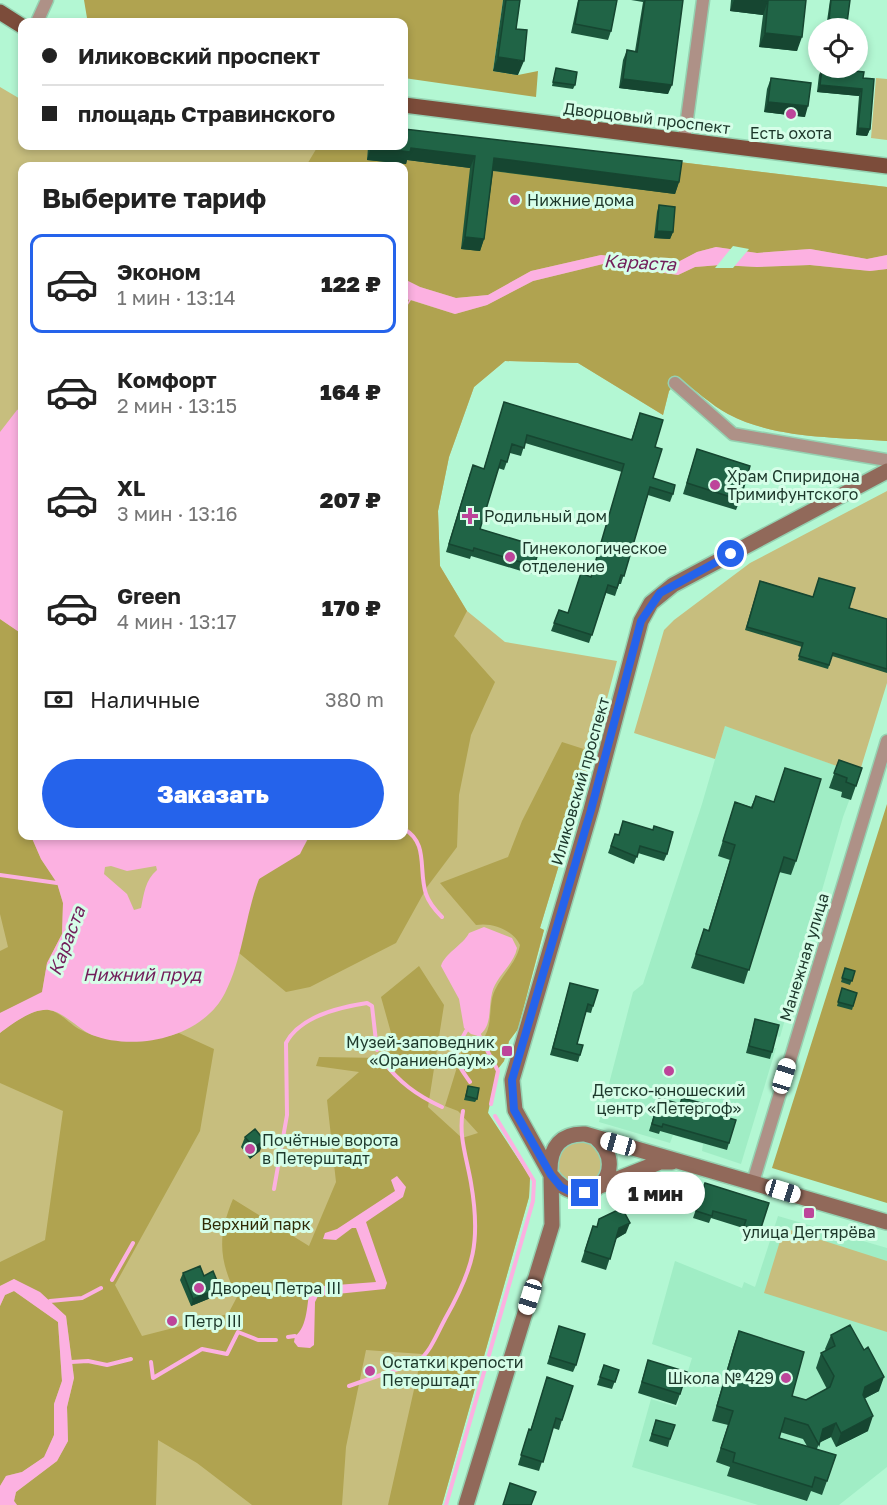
<!DOCTYPE html>
<html lang="ru">
<head>
<meta charset="utf-8">
<style>
	body { margin:0; font-family:"Golos Text",sans-serif; background:#f2f2f2; color:#222; height:100vh; display:flex; flex-direction:column; font-size:22px; white-space:nowrap }
	* { box-sizing:border-box; margin:0 }
	p { font-size:20px; color:#767676 }
	.icon { flex:none; width:33px; height:33px; fill:none; stroke:currentColor; stroke-width:2; stroke-linecap:round; stroke-linejoin:round }
	.map { position:relative; flex:1; overflow:hidden }
	.details { position:absolute; left:18px; top:162px; width:390px; height:678px; display:flex; flex-direction:column; background:#fff; border-radius:12px; box-shadow:0 3px 9px #0003 }
	.details>* { flex:none }
	.top-card { position:absolute; left:18px; top:18px; width:390px; height:132px; border-radius:12px; box-shadow:0 3px 9px #0003; display:grid; align-content:center; height:132px; padding:0 24px; background:#fff }
	.tools { position:absolute; left:808px; top:18px; display:grid; gap:12px }
	.tools a { display:grid; place-items:center; width:60px; height:60px; border-radius:50%; background:#fff; box-shadow:0 3px 9px #0003; font-size:30px }
	.end { position:absolute; width:27px; height:27px; margin:-14px; border:8px solid #2563eb; background:#fff; box-shadow:0 0 0 3px #fff }
	.from { border-radius:50% }
	.bubble { position:absolute; height:42px; border-radius:21px; background:#fff; box-shadow:0 3px 9px #0003; font-size:20px; font-weight:800; line-height:42px; text-align:center }
	.car { position:absolute; width:18px; height:36px; margin:-18px -9px; border-radius:8px; box-shadow:0 0 4px 2px #0007; background:linear-gradient(#fff 24%,#345 0 40%,#fff 0 76%,#345 0 86%,#fff 0) }
	.top-card b { display:flex; align-items:center; gap:21px; height:57px; font-size:22px }
	.top-card b+b { border-top:2px solid #e0e0e0 }
	.top-card i { width:15px; height:15px; background:#222 }
	ul { padding:0; list-style:none }
	li { display:flex; align-items:center; gap:18px; height:99px; margin:0 12px 9px; padding:0 12px; border:3px solid transparent; border-radius:12px }
	li div { flex:1 }
	li b { display:block; font-size:22px }
	li em { font-style:normal; font-weight:800 }
	li.selected { border-color:#2563eb }
	li>.icon { width:54px; height:54px; stroke-width:1.5 }
	h2 { padding:0 24px; font-size:27px; line-height:72px }
	.pay { display:flex; align-items:center; gap:15px; height:66px; padding:0 24px; font-size:22px }
	.pay p { margin-inline-start:auto }
	.primary-button { display:flex; gap:12px; margin-top:auto; padding:12px 24px }
	.primary-button a { flex:1; height:69px; border-radius:36px; background:#2563eb; color:#fff; font-size:24px; font-weight:800; line-height:69px; text-align:center }
	.map>svg:first-child { display:block }
</style>
</head>
<body>
<div class="map">
<svg width="887" height="1505" viewBox="0 0 887 1505">
	<rect width="100%" height="100%" fill="#b3f7d3"/>
	<path fill="#a0edc5" d="M 725,725 L 859,774 L 843,817 L 780,1037 L 776,1036 L 773,1048 L 776,1048 L 741,1164 L 702,1151 L 703,1144 L 673,1135 L 670,1143 L 599,1122 L 633,992 L 643,984 L 702,804 Z
		M 778,1216 L 887,1248 L 887,1467 L 839,1505 L 758,1505 L 632,1467 L 651,1399 L 677,1407 L 692,1358 L 652,1344 L 675,1261 L 742,1288 L 744,1282 L 755,1287 Z"/>
	<path fill="#c7be7e" fill-rule="evenodd" d="M 876,78 L 887,79 L 887,140 L 871,138 Z
		M 0,87 L 22,100 L 22,146 L 404,146 L 679,162 L 887,187 L 887,441 C 835,437 775,439 728,414 C 711,405 695,389 679,379 L 669,391 L 663,415 L 578,363 L 505,361 L 474,387 L 449,457 L 438,511 L 440,566 L 467,611 L 505,642 L 617,661 L 593,752 L 540,928 L 544,930 L 518,1029 L 509,1041 L 504,1061 L 497,1070 L 488,1109 L 488,1113 L 530,1177 L 529,1197 L 442,1505 L 0,1505 ZM 22,166 L 404,166 L 404,836 L 22,836 Z
		M 887,491 L 887,683 L 859,774 L 725,726 L 715,759 L 634,733 L 664,630 L 674,620 L 750,563 Z
		M558 1163a22 22 0 1 1 44 0a22 22 0 1 1-44 0Z
		M 784,1228 L 887,1261 L 887,1332 L 764,1293 Z"/>
	<path fill="#b0a350" d="M 84,0 L 503,0 L 493,71 L 518,75 L 538,71 L 536,97 L 404,78 L 404,22 L 95,22 L 87,18 Z
		M 318,146 L 368,146 L 367,160 L 405,164 L 406,160 L 511,173 L 679,162 L 887,187 L 887,255 L 867,259 L 810,249 L 757,253 L 716,247 L 697,252 L 677,263 L 601,255 L 531,271 L 488,295 L 456,298 L 420,287 L 404,279 L 404,166 L 306,166 Z
		M 603,264 L 678,275 L 695,267 L 720,265 L 757,267 L 810,265 L 870,271 L 887,269 L 887,441 C 835,437 775,439 728,414 C 711,405 695,389 679,379 L 669,391 L 663,415 L 578,363 L 505,361 L 474,387 L 449,457 L 438,511 L 440,566 L 467,611 L 454,636 L 495,682 L 471,735 L 459,795 L 457,847 L 427,887 L 396,943 L 310,987 L 286,992 L 239,953 C 244,930 246,901 258,881 C 271,860 301,862 309,836 L 404,836 L 404,296 L 409,300 L 408,304 L 410,300 L 455,314 L 487,305 L 533,281 Z
		M 0,619 L 22,634 L 22,836 L 31,836 L 41,859 L 57,883 L 63,903 L 62,934 L 47,963 L 42,993 L 0,1013 L 0,951 L 8,947 L 0,914 Z
		M 562,742 L 593,752 L 540,928 L 544,930 L 518,1029 L 509,1041 L 504,1061 L 497,1070 L 488,1113 L 530,1177 L 529,1197 L 442,1505 L 388,1505 L 422,1354 L 366,1350 L 346,1447 L 342,1505 L 252,1505 L 197,1463 L 158,1440 L 156,1505 L 17,1505 L 14,1501 L 16,1492 L 57,1461 L 68,1441 L 67,1407 L 74,1378 L 66,1316 L 14,1279 L 0,1286 L 0,1262 L 45,1240 L 63,1111 L 0,1083 L 0,1033 C 12,1024 33,1007 49,1010 C 61,1012 70,1025 81,1030 C 110,1045 149,1043 179,1033 L 214,1049 L 200,1131 L 115,1285 L 142,1336 L 228,1314 L 237,1297 C 219,1260 217,1237 233,1199 L 309,1246 L 336,1182 L 327,1100 L 359,1072 L 316,1066 L 319,1057 L 382,1058 L 395,1047 L 381,997 L 419,966 L 444,1005 L 428,1107 L 462,1138 L 478,1133 L 458,1111 L 445,1106 L 466,1038 L 474,1040 L 485,1036 C 493,1022 488,1004 495,990 C 502,975 517,962 520,945 C 513,930 492,922 476,925 L 440,883 L 508,857 L 522,821 Z
		M 887,804 L 887,1203 L 772,1168 Z
		M 14,1291 L 58,1322 L 62,1381 L 54,1404 L 54,1435 L 45,1457 L 22,1472 L 6,1476 L 0,1486 L 0,1306 L 5,1295 Z"/>
	<path fill="#fcb1e1" fill-rule="evenodd" d="M 716,247 L 757,253 L 810,249 L 867,259 L 887,255 L 887,269 L 870,271 L 810,265 L 757,267 L 720,265 L 695,267 L 678,275 L 603,264 L 533,281 L 487,305 L 455,314 L 411,300 L 404,311 L 409,300 L 404,296 L 404,279 L 420,287 L 456,298 L 488,295 L 531,271 L 601,255 L 676,263 L 697,252 Z
		M 22,408 L 22,634 L 0,619 L 0,432 L 17,410 Z
		M 31,836 L 309,836 L 300,854 L 259,879 C 245,916 243,958 225,993 C 203,1037 137,1052 92,1035 C 78,1029 64,1012 49,1010 C 33,1008 12,1024 0,1033 L 0,1013 L 42,992 L 47,963 L 62,934 L 63,903 L 57,883 L 41,859 ZM 111,866 L 127,871 L 156,866 L 157,870 C 145,880 144,894 141,908 L 134,910 L 127,894 L 104,874 L 105,867 Z
		M 484,927 L 512,938 L 517,948 C 514,965 496,976 492,993 C 488,1007 493,1027 478,1036 L 471,1034 L 464,1028 L 459,999 L 441,966 C 445,953 463,945 469,933 Z
		M 397,1176 L 406,1187 L 403,1197 L 366,1222 L 387,1283 L 385,1289 L 318,1296 L 315,1302 L 314,1345 L 310,1348 L 298,1347 L 294,1342 L 295,1336 C 308,1327 307,1302 310,1287 L 376,1282 L 356,1228 L 352,1228 L 336,1240 L 323,1239 L 325,1233 L 337,1229 L 395,1191 L 391,1180 Z
		M 14,1279 L 40,1292 L 66,1316 L 74,1378 L 67,1407 L 68,1441 L 57,1461 L 16,1492 L 14,1501 L 17,1505 L 0,1505 L 0,1486 L 6,1476 L 22,1472 L 44,1457 L 54,1435 L 54,1404 L 62,1381 L 58,1322 L 14,1291 L 5,1295 L 0,1306 L 0,1286 Z"/>
	<path fill="#b3f7d3" d="M 733,246 L 749,249 L 733,268 L 715,268 Z"/>
	<g fill="none" stroke-linecap="round" stroke-linejoin="round">
		<path stroke="#fcb1e1" stroke-width="4" d="M 404,829 C 429,843 418,870 426,894 C 429,903 435,910 442,917
			M 0,875 L 57,883
			M 466,1031 C 452,1055 454,1060 470,1082
			M 478,1033 L 498,1071 L 491,1104
			M 382,1060 C 399,1082 416,1095 442,1107
			M 274,1189 L 287,1115 L 286,1043 C 300,1016 340,1007 367,1003 L 372,1006 L 377,1050
			M 112,1280 L 133,1243
			M 50,1301 L 82,1298 L 101,1288
			M 288,1337 L 295,1336
			M 418,1361 C 430,1353 438,1332 445,1319 C 474,1268 481,1241 471,1183 C 467,1159 458,1135 463,1111
			M 71,1362 L 88,1361 L 107,1365 L 131,1359
			M 151,1362 L 153,1378 L 202,1349 L 227,1354 L 238,1332 L 258,1340 L 276,1340
			M 349,1386 L 398,1369
			M 446,1505 L 533,1201 L 534,1181 L 495,1116"/>
		<defs>
			<path id="minor" d="M 37,22 L 47,0
				M 684,141 L 703,0
				M 675,383 L 733,434 L 887,460
				M 753,1182 L 887,741"/>
			<path id="secondary" d="M 550,1170 C 550,1147 561,1133 585,1134 L 887,1222
				M 551,1175 C 585,1219 633,1171 596,1138
				M 600,1186 L 660,1162 L 672,1162
				M 466,1505 L 552,1225 L 551,1175 L 515,1110 L 512,1080 L 591,810 L 641,621 L 651,603 L 673,585 L 887,471"/>
			<path id="primary" d="M 0,12 L 22,26
				M 404,105 L 887,166"/>
		</defs>
		<use href="#minor" stroke="#95d1b1" stroke-width="15"/>
		<use href="#secondary" stroke="#95d1b1" stroke-width="18"/>
		<use href="#primary" stroke="#95d1b1" stroke-width="18"/>
		<use href="#minor" stroke="#ae9187" stroke-width="12"/>
		<use href="#secondary" stroke="#91695a" stroke-width="15"/>
		<use href="#primary" stroke="#7c4c3a" stroke-width="15"/>
	</g>
	<path fill="#1c563c" fill-rule="evenodd" d="M 503,0 L 520,0 L 516,29 L 518,75 L 493,71 Z
		M 578,0 L 617,0 L 611,31 L 608,40 L 571,33 Z
		M 631,0 L 683,0 L 668,94 L 619,88 L 623,60 L 627,50 L 635,51 L 643,2 Z
		M 731,0 L 806,0 L 797,51 L 759,47 L 763,15 L 730,11 Z
		M 830,0 L 850,0 L 847,23 L 845,28 L 826,28 Z
		M 556,68 L 575,85 L 573,89 L 552,86 Z
		M 822,68 L 863,78 L 870,129 L 867,136 L 856,135 L 859,96 L 817,92 L 819,75 Z
		M 771,78 L 805,117 L 764,112 L 767,89 Z
		M 368,146 L 404,146 L 679,182 L 675,194 L 493,171 L 484,239 L 480,251 L 461,249 L 470,168 L 407,160 L 406,164 L 367,160 Z
		M 659,205 L 673,232 L 670,239 L 654,238 L 657,212 Z
		M 504,402 L 631,440 L 640,413 L 655,447 L 653,478 L 673,494 L 670,502 L 648,495 L 621,584 L 619,584 L 615,596 L 606,593 L 589,643 L 551,631 L 559,610 L 568,613 L 591,577 L 622,472 L 525,443 L 521,456 L 510,453 L 504,470 L 498,468 L 480,529 L 540,547 L 531,574 L 471,556 L 470,559 L 446,552 L 470,473 L 484,468 Z
		M 697,449 L 740,500 L 736,510 L 683,494 Z
		M 760,581 L 887,619 L 887,673 L 832,656 L 828,669 L 798,660 L 802,647 L 745,630 Z
		M 839,760 L 862,768 L 851,800 L 841,797 L 842,792 L 829,788 Z
		M 785,768 L 796,861 L 791,875 L 779,872 L 744,984 L 691,968 L 704,929 L 708,931 L 730,860 L 718,856 L 735,802 L 751,807 L 756,796 L 774,802 Z
		M 615,834 L 667,854 L 664,861 L 638,853 L 634,864 L 608,853 Z
		M 845,968 L 855,971 L 850,985 L 841,982 Z
		M 570,983 L 593,1006 L 591,1013 L 586,1012 L 577,1044 L 580,1055 L 578,1062 L 550,1055 Z
		M 842,988 L 857,993 L 852,1010 L 837,1006 Z
		M 755,1019 L 772,1052 L 770,1059 L 746,1053 Z
		M 468,1086 L 477,1099 L 475,1102 L 464,1100 Z
		M 659,1098 L 715,1114 L 729,1143 L 727,1150 L 660,1131 L 659,1134 L 649,1131 Z
		M 245,1137 L 260,1151 L 250,1159 L 241,1147 Z
		M 705,1183 L 760,1231 L 757,1238 L 741,1233 L 743,1228 L 711,1218 L 709,1223 L 693,1218 Z
		M 626,1233 L 616,1239 L 606,1270 L 581,1262 L 589,1237 Z
		M 183,1273 L 204,1276 L 218,1295 L 191,1306 L 180,1280 Z
		M 739,1331 L 792,1396 L 806,1400 L 827,1389 L 816,1368 L 821,1353 L 826,1351 L 825,1349 L 831,1335 L 879,1391 L 864,1399 L 868,1431 L 836,1447 L 831,1437 L 819,1443 L 817,1449 L 827,1481 L 822,1495 L 811,1491 L 807,1501 L 727,1476 L 730,1467 L 716,1462 L 728,1425 L 712,1421 L 734,1345 ZM 780,1432 L 803,1439 L 807,1446 L 779,1438 Z
		M 557,1333 L 576,1365 L 573,1372 L 547,1364 Z
		M 648,1360 L 680,1394 L 676,1405 L 638,1393 Z
		M 604,1365 L 619,1370 L 612,1389 L 597,1385 Z
		M 547,1377 L 562,1420 L 559,1430 L 553,1428 L 539,1471 L 518,1465 L 529,1429 L 531,1429 Z
		M 656,1420 L 670,1439 L 668,1447 L 649,1441 Z"/>
	<path fill="#164631" d="M 734,0 L 762,0 L 768,1 L 763,15 L 730,11 Z
		M 829,20 L 847,23 L 845,28 L 826,28 Z
		M 765,33 L 802,37 L 797,51 L 759,47 Z
		M 498,57 L 524,61 L 518,75 L 493,71 Z
		M 623,79 L 672,85 L 668,94 L 619,88 Z
		M 820,85 L 862,89 L 859,96 L 817,92 Z
		M 768,102 L 808,106 L 805,117 L 764,112 Z
		M 858,128 L 870,129 L 867,136 L 856,135 Z
		M 371,147 L 411,148 L 475,156 L 470,168 L 407,160 L 406,164 L 367,160 Z
		M 494,158 L 679,182 L 675,194 L 490,170 Z
		M 657,231 L 673,232 L 670,239 L 654,238 Z
		M 465,237 L 484,239 L 480,251 L 461,249 Z
		M 264,1140 L 260,1151 L 250,1159 L 254,1148 Z
		M 630,1223 L 626,1233 L 615,1239 L 619,1228 Z
		M 220,1288 L 218,1295 L 191,1306 L 193,1299 Z
		M 884,1377 L 879,1391 L 859,1401 L 865,1387 Z
		M 873,1416 L 868,1431 L 836,1447 L 841,1433 Z
		M 836,1423 L 831,1437 L 818,1443 L 823,1429 Z"/>
	<path fill="#206446" stroke="#164631" stroke-width="1.5" d="M 506,0 L 520,0 L 516,29 L 527,30 L 524,61 L 498,57 Z
		M 579,0 L 617,0 L 611,31 L 575,24 Z
		M 645,0 L 683,0 L 672,85 L 623,79 L 627,50 L 637,52 Z
		M 762,0 L 806,0 L 802,37 L 765,33 L 768,1 Z
		M 831,0 L 850,0 L 847,23 L 829,20 Z
		M 556,68 L 577,72 L 575,85 L 553,82 Z
		M 822,68 L 864,72 L 863,78 L 874,79 L 870,129 L 858,128 L 862,89 L 820,85 Z
		M 771,78 L 811,83 L 808,106 L 768,102 Z
		M 404,129 L 682,161 L 679,182 L 494,158 L 484,239 L 465,237 L 475,156 L 411,148 L 410,152 L 371,147 L 372,146 L 404,146 Z
		M 659,205 L 675,207 L 673,232 L 657,231 Z
		M 504,402 L 632,440 L 640,413 L 663,420 L 655,447 L 662,449 L 653,478 L 675,485 L 673,494 L 650,487 L 624,576 L 621,575 L 617,588 L 608,585 L 592,635 L 554,623 L 559,610 L 568,613 L 581,573 L 591,577 L 624,464 L 527,435 L 524,448 L 512,444 L 507,462 L 501,460 L 480,529 L 540,547 L 534,566 L 474,548 L 473,551 L 449,544 L 473,465 L 484,469 Z
		M 697,449 L 750,466 L 740,500 L 687,483 Z
		M 819,578 L 855,588 L 849,608 L 887,619 L 887,669 L 833,653 L 829,665 L 799,656 L 803,643 L 747,627 L 760,581 L 813,597 Z
		M 839,760 L 862,768 L 856,786 L 846,782 L 847,778 L 834,773 Z
		M 785,768 L 821,779 L 796,861 L 784,857 L 749,970 L 696,954 L 704,929 L 709,931 L 735,845 L 723,841 L 735,802 L 752,808 L 756,796 L 774,802 Z
		M 623,821 L 653,830 L 654,826 L 673,832 L 667,854 L 640,846 L 637,857 L 611,846 L 615,834 L 619,835 Z
		M 845,968 L 855,971 L 852,981 L 842,978 Z
		M 570,983 L 598,990 L 593,1006 L 588,1004 L 577,1044 L 583,1045 L 580,1055 L 553,1048 Z
		M 842,988 L 857,993 L 853,1006 L 838,1002 Z
		M 755,1019 L 779,1025 L 772,1052 L 749,1046 Z
		M 468,1086 L 479,1088 L 477,1099 L 466,1096 Z
		M 659,1098 L 680,1104 L 682,1098 L 717,1107 L 715,1114 L 736,1120 L 729,1143 L 663,1124 L 662,1127 L 652,1124 Z
		M 255,1129 L 264,1140 L 254,1148 L 245,1137 Z
		M 705,1183 L 769,1203 L 760,1231 L 744,1226 L 746,1220 L 713,1211 L 712,1216 L 696,1211 Z
		M 622,1208 L 630,1223 L 619,1228 L 610,1259 L 585,1251 L 593,1226 L 597,1227 L 599,1219 Z
		M 200,1266 L 204,1276 L 213,1271 L 220,1288 L 193,1299 L 183,1273 Z
		M 850,1325 L 864,1350 L 868,1347 L 884,1377 L 865,1387 L 863,1395 L 873,1416 L 841,1433 L 836,1423 L 823,1429 L 819,1445 L 808,1425 L 785,1418 L 779,1438 L 836,1455 L 827,1481 L 815,1477 L 812,1487 L 733,1462 L 735,1453 L 721,1448 L 733,1411 L 717,1406 L 739,1331 L 804,1352 L 792,1396 L 806,1400 L 830,1387 L 834,1376 L 821,1353 L 835,1346 L 831,1335 Z
		M 559,1326 L 585,1334 L 576,1365 L 550,1357 Z
		M 648,1360 L 687,1372 L 680,1394 L 642,1382 Z
		M 604,1365 L 619,1370 L 615,1382 L 600,1377 Z
		M 547,1377 L 573,1386 L 562,1420 L 556,1418 L 543,1462 L 521,1455 L 529,1429 L 531,1430 Z
		M 656,1420 L 675,1425 L 670,1439 L 652,1434 Z
		M 510,1483 L 536,1492 L 531,1505 L 503,1505 Z"/>
	<g fill="none" stroke-linecap="round" stroke-linejoin="round">
		<path stroke="#2563eb" stroke-width="8" d="M 585,1193 L 573,1193 L 561,1187 L 551,1175 L 514,1110 L 512,1080 L 591,810 L 641,621 L 660,593 L 731,554"/>
	</g>
	<g fill="#bd459a" stroke="#d6fee8" stroke-width="2">
		<circle cx="791" cy="114" r="6"/>
		<circle cx="515" cy="200" r="6"/>
		<circle cx="715" cy="485" r="6"/>
		<path d="M467 507h6v6h6v6h-6v6h-6v-6h-6v-6h6z"/>
		<circle cx="510" cy="557" r="6"/>
		<rect x="501" y="1045" width="12" height="12" rx="3"/>
		<circle cx="669" cy="1071" r="6"/>
		<circle cx="250" cy="1149" r="6"/>
		<rect x="803" y="1207" width="12" height="12" rx="3"/>
		<circle cx="199" cy="1288" r="6"/>
		<circle cx="172" cy="1321" r="6"/>
		<circle cx="370" cy="1371" r="6"/>
		<circle cx="786" cy="1378" r="6"/>
	</g>
	<g text-anchor="middle" stroke-width="6" stroke-linejoin="round" paint-order="stroke">
		<g font-size="16" fill="#1d382b" stroke="#d6fee8">
			<text transform="translate(647 118) rotate(7)" y="6">Дворцовый проспект</text>
			<text transform="translate(580 781) rotate(-74)" y="6">Иликовский проспект</text>
			<text transform="translate(804 957) rotate(-73)" y="6">Манежная улица</text>
		</g>
		<g font-size="16" fill="#1d382b" stroke="#d6fee8" text-anchor="start">
			<text x="791" y="139" text-anchor="middle">Есть охота</text>
			<text x="527" y="206">Нижние дома</text>
			<text x="727" y="482">Храм Спиридона<tspan x="727" dy="18">Тримифунтского</tspan></text>
			<text x="484" y="522">Родильный дом</text>
			<text x="522" y="554">Гинекологическое<tspan x="522" dy="18">отделение</tspan></text>
			<text x="495" y="1048" text-anchor="end">Музей-заповедник<tspan x="495" dy="18">«Ораниенбаум»</tspan></text>
			<text x="669" y="1096" text-anchor="middle">Детско-юношеский<tspan x="669" dy="18">центр «Петергоф»</tspan></text>
			<text x="262" y="1146">Почётные ворота<tspan x="262" dy="18">в Петерштадт</tspan></text>
			<text x="809" y="1238" text-anchor="middle">улица Дегтярёва</text>
			<text x="211" y="1294">Дворец Петра III</text>
			<text x="184" y="1327">Петр III</text>
			<text x="382" y="1368">Остатки крепости<tspan x="382" dy="18">Петерштадт</tspan></text>
			<text x="774" y="1384" text-anchor="end">Школа № 429</text>
		</g>
		<g font-size="16" fill="#302b05" stroke="#d6fee8">
			<text x="256" y="1230">Верхний парк</text>
		</g>
		<g font-size="18" font-style="italic" fill="#721d5a" stroke="#d6fee8">
			<text transform="translate(640 263) rotate(3)" y="6">Караста</text>
			<text transform="translate(67 941) rotate(-69)" y="6">Караста</text>
			<text x="142" y="981">Нижний пруд</text>
		</g>
	</g>
</svg>
<div class="tools">
<a><svg class="icon" aria-label="locate" viewBox="0 0 24 24"><circle cx="12" cy="12" r="6"/><path d="M12 2v4M12 18v4M2 12h4M18 12h4"/></svg></a>
</div>
<i class="end from" style="left:731px;top:554px"></i>
<i class="end" style="left:585px;top:1193px"></i>
<div class="bubble" style="left:606px;top:1172px;width:99px">1 мин</div>
<i class="car" style="left:784px;top:1076px;rotate:17deg"></i>
<i class="car" style="left:618px;top:1144px;rotate:286deg"></i>
<i class="car" style="left:783px;top:1191px;rotate:107deg"></i>
<i class="car" style="left:530px;top:1297px;rotate:197deg"></i>
<div class="top-card">
<b><i class="from"></i>Иликовский проспект</b>
<b><i></i>площадь Стравинского</b>
</div>
<section class="details">
<h2>Выберите тариф</h2>
<ul>
<li class="selected"><svg class="icon" aria-label="car" viewBox="0 0 24 24"><path d="M5 17H2v-5l4-1 3-4h7l3 4 3 1v5h-3M9 17h6M6 11h13"/><circle cx="7" cy="17" r="2"/><circle cx="17" cy="17" r="2"/></svg><div><b>Эконом</b><p>1 мин · 13:14</p></div><em>122 ₽</em></li>
<li><svg class="icon" aria-label="car" viewBox="0 0 24 24"><path d="M5 17H2v-5l4-1 3-4h7l3 4 3 1v5h-3M9 17h6M6 11h13"/><circle cx="7" cy="17" r="2"/><circle cx="17" cy="17" r="2"/></svg><div><b>Комфорт</b><p>2 мин · 13:15</p></div><em>164 ₽</em></li>
<li><svg class="icon" aria-label="car" viewBox="0 0 24 24"><path d="M5 17H2v-5l4-1 3-4h7l3 4 3 1v5h-3M9 17h6M6 11h13"/><circle cx="7" cy="17" r="2"/><circle cx="17" cy="17" r="2"/></svg><div><b>XL</b><p>3 мин · 13:16</p></div><em>207 ₽</em></li>
<li><svg class="icon" aria-label="car" viewBox="0 0 24 24"><path d="M5 17H2v-5l4-1 3-4h7l3 4 3 1v5h-3M9 17h6M6 11h13"/><circle cx="7" cy="17" r="2"/><circle cx="17" cy="17" r="2"/></svg><div><b>Green</b><p>4 мин · 13:17</p></div><em>170 ₽</em></li>
</ul>
<div class="pay"><svg class="icon" aria-label="cash" viewBox="0 0 24 24"><path d="M3 7h18v10H3z"/><circle cx="12" cy="12" r="2"/></svg>Наличные<p>380 m</p></div>
<div class="primary-button"><a>Заказать</a></div>
</section>
</div>
</body>
</html>
